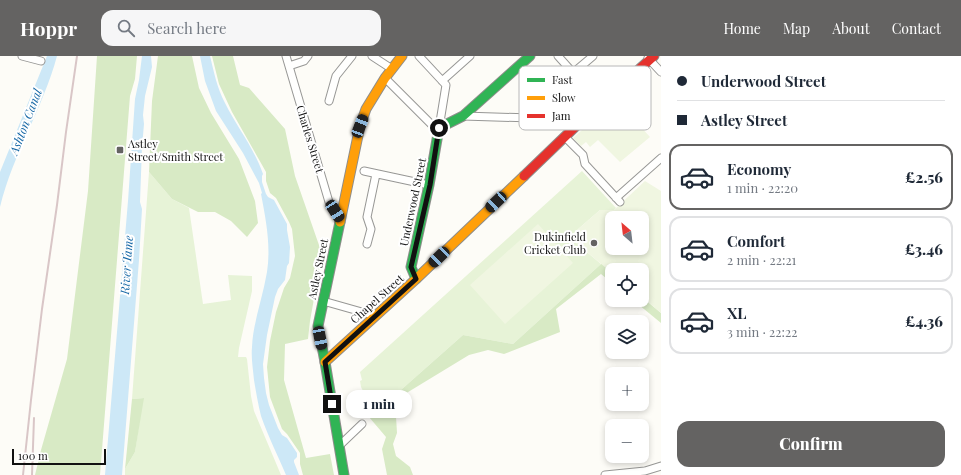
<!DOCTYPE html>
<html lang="en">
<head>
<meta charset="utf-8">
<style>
	body { margin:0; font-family:"Playfair Display",serif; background:#f6f6f7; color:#1f2937; height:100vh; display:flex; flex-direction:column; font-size:15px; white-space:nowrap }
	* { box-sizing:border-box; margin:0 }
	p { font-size:13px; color:#747a83 }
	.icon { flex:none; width:22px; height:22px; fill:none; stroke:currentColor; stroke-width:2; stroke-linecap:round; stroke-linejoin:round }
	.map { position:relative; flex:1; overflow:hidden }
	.details { display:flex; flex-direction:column; background:#fff; width:300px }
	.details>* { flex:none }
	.hud { display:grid; align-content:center; height:88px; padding:0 16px; background:#fff }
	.needle { width:26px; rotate:332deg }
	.controls { position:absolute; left:605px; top:155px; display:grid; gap:8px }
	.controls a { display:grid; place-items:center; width:44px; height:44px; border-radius:8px; background:#fff; box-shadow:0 2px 6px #0003; font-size:20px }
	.scale { position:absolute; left:12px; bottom:10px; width:94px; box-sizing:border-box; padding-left:4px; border:2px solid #111; border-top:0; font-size:11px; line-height:14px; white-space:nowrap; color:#111; -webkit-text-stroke:3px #fff; paint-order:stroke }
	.end { position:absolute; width:18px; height:18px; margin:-9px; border:5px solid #111; background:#fff; box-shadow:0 0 0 2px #fff }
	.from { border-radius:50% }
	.bubble { position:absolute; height:28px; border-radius:12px; background:#fff; box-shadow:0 2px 6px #0003; font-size:13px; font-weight:800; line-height:28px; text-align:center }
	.car { position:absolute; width:12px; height:24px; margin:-12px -6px; border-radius:5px; box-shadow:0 0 3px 1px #0007; background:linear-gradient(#222 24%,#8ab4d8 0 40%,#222 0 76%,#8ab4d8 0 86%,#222 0) }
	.hud b { display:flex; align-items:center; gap:14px; height:38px; font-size:15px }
	.hud b+b { border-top:1px solid #e0e1e3 }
	.hud i { width:10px; height:10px; background:#1f2937 }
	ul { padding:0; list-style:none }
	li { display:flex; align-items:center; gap:12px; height:66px; margin:0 8px 6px; padding:0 8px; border:2px solid #e0e1e3; border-radius:12px }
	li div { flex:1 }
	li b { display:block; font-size:15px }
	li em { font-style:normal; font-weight:800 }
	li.active { border-color:#646362 }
	li>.icon { width:36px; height:36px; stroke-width:1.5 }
	.cta { display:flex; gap:8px; margin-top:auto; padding:8px 16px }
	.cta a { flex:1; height:46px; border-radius:12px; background:#646362; color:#fff; font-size:16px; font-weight:800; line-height:46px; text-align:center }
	header { display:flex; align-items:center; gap:24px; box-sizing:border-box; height:56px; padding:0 20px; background:#646362; color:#fff }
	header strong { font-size:19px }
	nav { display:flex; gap:22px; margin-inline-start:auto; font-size:14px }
	.search { width:280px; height:36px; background:#f6f6f7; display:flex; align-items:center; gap:10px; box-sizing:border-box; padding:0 14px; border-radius:12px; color:#747a83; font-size:15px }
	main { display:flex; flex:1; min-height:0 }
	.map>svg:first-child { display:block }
</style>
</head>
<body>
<header>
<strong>Hoppr</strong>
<div class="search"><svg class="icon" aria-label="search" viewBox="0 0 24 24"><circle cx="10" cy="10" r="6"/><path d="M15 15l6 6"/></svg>Search here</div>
<nav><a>Home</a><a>Map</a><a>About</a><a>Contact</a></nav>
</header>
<main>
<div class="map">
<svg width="661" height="419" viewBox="0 0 661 419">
	<rect width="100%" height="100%" fill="#fdfcf7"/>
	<path fill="#e7f3d7" d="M 582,115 L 616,152 L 614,154 L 600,154 L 569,181 L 601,208 L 513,288 L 463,279 L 393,341 L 368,362 L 354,345 L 365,339 L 361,331 L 360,325 L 362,324 L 360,316 Z
		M 149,116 L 172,143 L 189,152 L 203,248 L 231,244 L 228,219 L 252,220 L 252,235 L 239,292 L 238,301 L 246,301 L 247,303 L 251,340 L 254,355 L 281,419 L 125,419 L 125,413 L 135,396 L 143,342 L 132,343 Z"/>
	<path fill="#d8eac5" d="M 97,0 L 137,0 L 135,23 L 130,40 L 100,419 L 35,419 L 41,394 L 67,303 L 88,135 Z
		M 158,0 L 192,0 L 199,32 L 211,57 L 239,103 L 255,145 L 258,167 L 247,181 L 231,165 L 215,156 L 198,156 L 172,143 L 149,116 L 152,45 Z
		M 212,0 L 233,0 L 240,29 L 249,32 L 285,73 L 295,120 L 320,192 L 320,209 L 310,265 L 308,283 L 285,288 L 284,324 L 306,402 L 330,398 L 334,419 L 303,419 L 300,408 L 300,397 L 287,378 L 282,373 L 270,341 L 267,311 L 270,285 L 276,256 L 284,232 L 290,222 L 295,200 L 292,173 L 289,166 L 276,142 L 270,137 L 266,125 L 266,116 L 232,56 L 219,28 Z
		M 606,207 L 612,214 L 612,227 L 601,218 L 556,253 L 560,276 L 504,298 L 488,294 L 469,299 L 395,344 L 397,377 L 393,388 L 396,400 L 410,411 L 413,419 L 387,419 L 382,393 L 386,381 L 369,361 L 393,341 L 463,279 L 513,288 L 601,208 Z
		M 642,241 L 661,257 L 661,267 L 633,244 L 642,244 Z
		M 144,342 L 135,396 L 125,413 L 132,343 Z"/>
	<path fill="#f0f6e1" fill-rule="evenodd" d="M 616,44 L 650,81 L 620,106 L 598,84 L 590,91 L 586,86 L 581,90 L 573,82 Z
		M 645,125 L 661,135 L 661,257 L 642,241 L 642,214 L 612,214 L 612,217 L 569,181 L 600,154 L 614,154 ZM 612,162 L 642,162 L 642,192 L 612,192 Z
		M 538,168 L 573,207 L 505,268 L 470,229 Z"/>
	<path fill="#cde8f7" d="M 47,0 L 57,0 C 43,52 13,98 0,151 L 0,116 Z
		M 142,0 L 151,0 L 152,11 L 145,40 L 143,59 L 144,68 L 142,91 L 140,146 L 142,153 L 139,204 L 122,419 L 105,419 L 128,145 L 135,43 L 139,24 Z
		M 200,0 L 210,0 C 214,16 217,32 225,47 C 237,71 254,92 263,118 L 262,120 L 262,126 L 266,138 L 268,141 L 274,144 L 287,168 L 287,174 L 290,191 L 289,207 L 287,210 L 285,224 L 278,233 L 275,241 L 267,279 L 263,308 L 264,322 L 266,337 L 269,349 L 278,372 L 282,379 L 287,382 L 297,397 L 297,401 L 294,404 L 294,406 L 299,419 L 286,419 C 278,400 268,380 261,360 C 258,348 256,336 254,324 C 253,313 251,302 252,291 C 253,266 263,241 267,216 C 271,190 266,164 261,138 L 262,137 L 259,127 L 243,97 L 216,55 L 205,25 Z"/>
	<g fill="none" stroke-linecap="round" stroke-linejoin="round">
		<defs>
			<path id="street" d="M 22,0 L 41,5
				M 286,0 L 329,146 L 340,163
				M 372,0 L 392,13
				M 558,0 L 601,48
				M 648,2 L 661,16
				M 289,10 L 304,5 L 308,0
				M 573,17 L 593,0
				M 385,22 L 432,69 L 439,72 L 446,29 L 419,0
				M 442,25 L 470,0
				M 329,45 L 336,20 L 352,0
				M 463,60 L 565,63 L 577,69
				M 565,81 L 583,99 L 585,108 L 620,146
				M 364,115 L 429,129
				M 616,142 L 661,102
				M 367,188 L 371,173 L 367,161 L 376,118
				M 323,245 L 376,260
				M 339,390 L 362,368
				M 605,419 L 645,415 L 661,410"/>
			<path id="fast" d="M 340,166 L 318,270 L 325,306 L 344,419
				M 416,223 L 411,211 L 429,129 L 439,72 L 463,60 L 530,0"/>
			<path id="slow" d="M 340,166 L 360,70 L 366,53 L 385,22 L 402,0
				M 325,306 L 416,223 L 524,120"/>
			<path id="jam" d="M 524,120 L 577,69 L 654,0"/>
		</defs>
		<use href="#street" stroke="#979795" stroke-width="9"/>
		<use href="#fast" stroke="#8e8d8b" stroke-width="11"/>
		<use href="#slow" stroke="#8e8d8b" stroke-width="11"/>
		<use href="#jam" stroke="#8e8d8b" stroke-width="11"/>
		<use href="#street" stroke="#fffffe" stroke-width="7"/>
		<use href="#fast" stroke="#30b455" stroke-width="9"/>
		<use href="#slow" stroke="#ff9f0a" stroke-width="9"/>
		<use href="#jam" stroke="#e5322d" stroke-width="9"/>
		<path stroke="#d9c6c7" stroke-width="2" d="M 23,419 L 31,344 L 42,253 L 57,149 L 66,76 L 77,0
			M 32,419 L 34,362"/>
	</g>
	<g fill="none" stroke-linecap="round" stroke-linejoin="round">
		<path stroke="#111" stroke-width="5" d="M 332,348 L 325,306 L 416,223 L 411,211 L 430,129 L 439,72"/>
	</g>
	<g fill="#646362" stroke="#fff" stroke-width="1.5">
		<rect x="116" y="90" width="8" height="8" rx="2"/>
		<circle cx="594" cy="187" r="4"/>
	</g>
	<g text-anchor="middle" stroke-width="4" stroke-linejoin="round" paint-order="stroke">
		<g font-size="11" fill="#111" stroke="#fff">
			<text transform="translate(310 83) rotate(73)" y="4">Charles Street</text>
			<text transform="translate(413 146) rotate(-78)" y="4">Underwood Street</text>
			<text transform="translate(318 213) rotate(-78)" y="4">Astley Street</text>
			<text transform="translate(377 243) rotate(-42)" y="4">Chapel Street</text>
		</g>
		<g font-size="11" fill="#111" stroke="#fff" text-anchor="start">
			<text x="128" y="92">Astley<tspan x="128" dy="13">Street/Smith Street</tspan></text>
			<text x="586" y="185" text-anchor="end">Dukinfield<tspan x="586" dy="13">Cricket Club</tspan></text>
		</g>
		<g font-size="12" font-style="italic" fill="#1768a6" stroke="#fff">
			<text transform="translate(26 66) rotate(-69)" y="4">Ashton Canal</text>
			<text transform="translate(127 209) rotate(-86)" y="4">River Tame</text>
		</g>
	</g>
	<rect x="519" y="10" width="132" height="64" rx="6" fill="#fff" stroke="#b8b8b8" stroke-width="1"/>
	<rect x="527" y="22" width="18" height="4" fill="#30b455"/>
	<rect x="527" y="40" width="18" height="4" fill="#ff9f0a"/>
	<rect x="527" y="58" width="18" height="4" fill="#e5322d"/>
	<g font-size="11" fill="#111">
		<text x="552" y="28">Fast</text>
		<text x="552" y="46">Slow</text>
		<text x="552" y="64">Jam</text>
	</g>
</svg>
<div class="controls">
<a><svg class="needle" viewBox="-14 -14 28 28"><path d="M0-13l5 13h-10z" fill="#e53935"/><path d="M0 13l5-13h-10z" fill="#747a83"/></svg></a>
<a><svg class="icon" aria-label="locate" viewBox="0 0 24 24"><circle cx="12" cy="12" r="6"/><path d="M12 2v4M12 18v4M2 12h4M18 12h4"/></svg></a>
<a><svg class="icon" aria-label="layers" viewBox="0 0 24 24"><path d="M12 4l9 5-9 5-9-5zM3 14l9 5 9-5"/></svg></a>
<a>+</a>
<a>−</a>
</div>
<div class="scale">100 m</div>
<i class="end from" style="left:439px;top:72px"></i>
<i class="end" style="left:332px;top:348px"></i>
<div class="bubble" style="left:346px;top:334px;width:66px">1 min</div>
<i class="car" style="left:360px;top:70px;rotate:21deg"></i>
<i class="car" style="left:496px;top:146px;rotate:227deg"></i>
<i class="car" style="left:335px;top:155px;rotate:147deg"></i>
<i class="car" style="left:439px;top:201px;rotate:226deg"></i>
<i class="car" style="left:320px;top:282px;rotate:169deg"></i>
</div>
<section class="details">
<div class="hud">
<b><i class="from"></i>Underwood Street</b>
<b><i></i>Astley Street</b>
</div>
<ul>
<li class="active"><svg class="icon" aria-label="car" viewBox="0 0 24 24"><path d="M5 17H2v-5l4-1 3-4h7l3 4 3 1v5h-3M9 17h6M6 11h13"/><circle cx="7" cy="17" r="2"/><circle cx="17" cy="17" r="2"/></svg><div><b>Economy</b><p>1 min · 22:20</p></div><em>£2.56</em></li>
<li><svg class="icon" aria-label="car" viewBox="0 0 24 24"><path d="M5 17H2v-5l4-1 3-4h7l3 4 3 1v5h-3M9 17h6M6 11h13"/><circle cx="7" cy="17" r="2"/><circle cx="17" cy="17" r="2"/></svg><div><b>Comfort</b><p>2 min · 22:21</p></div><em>£3.46</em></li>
<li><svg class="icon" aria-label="car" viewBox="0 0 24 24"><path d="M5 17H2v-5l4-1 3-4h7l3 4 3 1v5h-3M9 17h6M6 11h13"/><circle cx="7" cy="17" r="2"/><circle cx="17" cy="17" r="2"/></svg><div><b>XL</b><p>3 min · 22:22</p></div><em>£4.36</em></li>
</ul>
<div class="cta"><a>Confirm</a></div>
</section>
</main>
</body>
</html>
